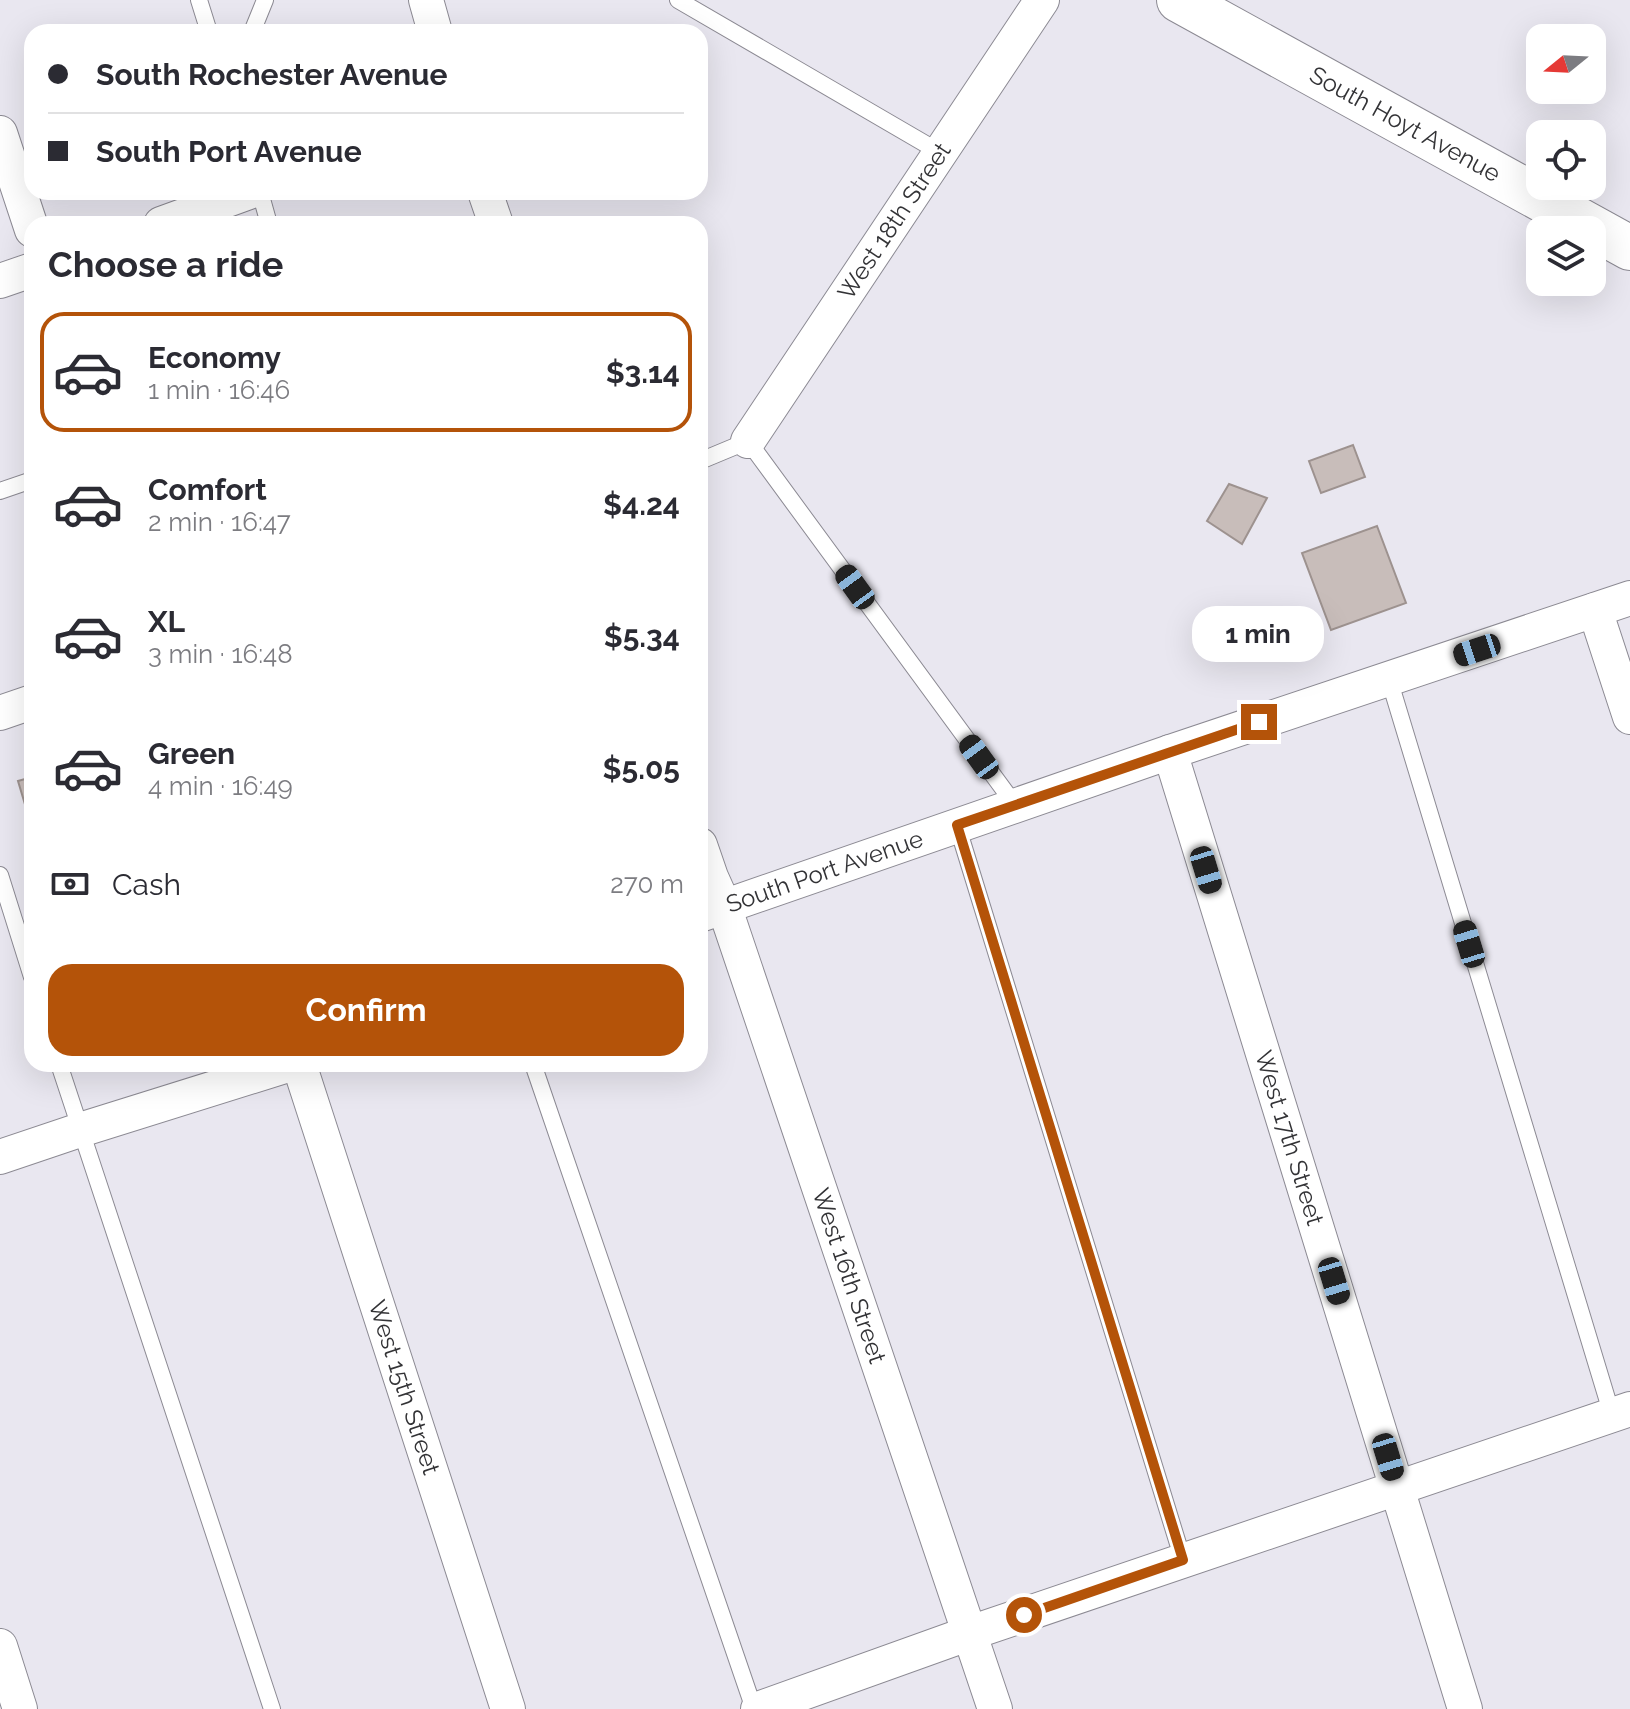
<!DOCTYPE html>
<html lang="en">
<head>
<meta charset="utf-8">
<style>
	body { margin:0; font-family:Raleway,sans-serif; background:#f2f2f3; color:#2b2b33; height:100vh; display:flex; flex-direction:column; font-size:30px; white-space:nowrap }
	* { box-sizing:border-box; margin:0 }
	p { font-size:26px; color:#7c7c81 }
	.icon { flex:none; width:44px; height:44px; fill:none; stroke:currentColor; stroke-width:2; stroke-linecap:round; stroke-linejoin:round }
	.map { position:relative; flex:1; overflow:hidden }
	.side { position:absolute; left:24px; top:216px; width:684px; height:856px; display:flex; flex-direction:column; background:#fff; border-radius:24px; box-shadow:0 8px 32px #0002 }
	.side>* { flex:none }
	.hud { position:absolute; left:24px; top:24px; width:684px; height:176px; border-radius:24px; box-shadow:0 8px 32px #0002; display:grid; align-content:center; height:176px; padding:0 24px; background:#fff }
	.needle { width:52px; rotate:252deg }
	.controls { position:absolute; left:1526px; top:24px; display:grid; gap:16px }
	.controls a { display:grid; place-items:center; width:80px; height:80px; border-radius:16px; background:#fff; box-shadow:0 8px 32px #0002; font-size:40px }
	.end { position:absolute; width:36px; height:36px; margin:-18px; border:10px solid #b45309; background:#fff; box-shadow:0 0 0 4px #fff }
	.from { border-radius:50% }
	.bubble { position:absolute; height:56px; border-radius:24px; background:#fff; box-shadow:0 8px 32px #0002; font-size:26px; font-weight:700; line-height:56px; text-align:center }
	.car { position:absolute; width:24px; height:48px; margin:-24px -12px; border-radius:10px; box-shadow:0 0 6px 2px #0007; background:linear-gradient(#222 24%,#8ab4d8 0 40%,#222 0 76%,#8ab4d8 0 86%,#222 0) }
	.hud b { display:flex; align-items:center; gap:28px; height:76px; font-size:30px }
	.hud b+b { border-top:2px solid #e1e1e2 }
	.hud i { width:20px; height:20px; background:#2b2b33 }
	ul { padding:0; list-style:none }
	li { display:flex; align-items:center; gap:24px; height:120px; margin:0 16px 12px; padding:0 8px; border:4px solid transparent; border-radius:24px }
	li div { flex:1 }
	li b { display:block; font-size:30px }
	li em { font-style:normal; font-weight:700 }
	li.active { border-color:#b45309 }
	li>.icon { width:72px; height:72px; stroke-width:1.5 }
	h2 { padding:0 24px; font-size:36px; line-height:96px }
	.pay { display:flex; align-items:center; gap:20px; height:88px; padding:0 24px; font-size:30px }
	.pay p { margin-inline-start:auto }
	.button { display:flex; gap:16px; margin-top:auto; padding:16px 24px }
	.button a { flex:1; height:92px; border-radius:24px; background:#b45309; color:#fff; font-size:32px; font-weight:700; line-height:92px; text-align:center }
	.map>svg:first-child { display:block }
</style>
</head>
<body>
<div class="map">
<svg width="1630" height="1709" viewBox="0 0 1630 1709">
	<rect width="100%" height="100%" fill="#e9e7f0"/>
	<path fill="#c8bdba" stroke="#9d928f" stroke-width="2" d="M 1353,445 L 1365,477 L 1321,493 L 1309,461 Z
		M 1229,484 L 1267,498 L 1242,544 L 1207,521 Z
		M 1377,526 L 1406,603 L 1331,630 L 1302,553 Z
		M 32,777 L 32,828 L 18,781 Z"/>
	<g fill="none" stroke-linecap="round" stroke-linejoin="round">
		<defs>
			<path id="lane" d="M 199,0 L 209,32
				M 678,0 L 941,153
				M 252,32 L 265,0
				M 260,192 L 269,224
				M 700,461 L 748,441 L 1015,805
				M 0,491 L 32,480
				M 1389,679 L 1612,1415
				M 957,825 L 1183,1560
				M 0,875 L 32,977
				M 59,1064 L 272,1709
				M 533,1064 L 754,1709"/>
			<g id="street">
				<path d="M 426,0 L 435,32"/>
				<path d="M 0,133 L 32,230"/>
				<path d="M 485,192 L 496,224"/>
				<path d="M 161,224 L 249,192"/>
				<path d="M 0,281 L 32,270"/>
				<path id="s1" d="M 748,441 L 1042,0"/>
				<path d="M 1595,610 L 1630,717"/>
				<path d="M 0,713 L 32,702"/>
				<path id="s2" d="M 1170,752 L 1465,1709"/>
				<path id="s3" d="M 700,845 L 711,877 L 724,906 L 995,1709"/>
				<path id="s4" d="M 700,915 L 1170,752 L 1630,598"/>
				<path id="s5" d="M 299,1064 L 508,1709"/>
				<path d="M 0,1157 L 80,1130 L 291,1064"/>
				<path d="M 0,1646 L 20,1709"/>
				<path d="M 758,1709 L 970,1633 L 1630,1409"/>
			</g>
			<g id="secondary">
				<path id="s6" d="M 1179,0 L 1630,248"/>
			</g>
		</defs>
		<use href="#lane" stroke="#8c8a93" stroke-width="18"/>
		<use href="#street" stroke="#8c8a93" stroke-width="36"/>
		<use href="#secondary" stroke="#8c8a93" stroke-width="46"/>
		<use href="#lane" stroke="#fff" stroke-width="16"/>
		<use href="#street" stroke="#fff" stroke-width="34"/>
		<use href="#secondary" stroke="#fff" stroke-width="44"/>
	</g>
	<g fill="none" stroke-linecap="round" stroke-linejoin="round">
		<path stroke="#b45309" stroke-width="10" d="M 1024,1615 L 1183,1560 L 957,825 L 1259,722"/>
	</g>
	<g text-anchor="middle" stroke-width="6" stroke-linejoin="round" paint-order="stroke">
		<g font-size="24" fill="#333336" stroke="#fff">
			<text dy="8" stroke="none"><textPath href="#s6" startOffset="258">South Hoyt Avenue</textPath></text>
			<text dy="8" stroke="none"><textPath href="#s1" startOffset="264">West 18th Street</textPath></text>
			<text dy="8" stroke="none"><textPath href="#s4" startOffset="132">South Port Avenue</textPath></text>
			<text dy="8" stroke="none"><textPath href="#s2" startOffset="404">West 17th Street</textPath></text>
			<text dy="8" stroke="none"><textPath href="#s3" startOffset="456">West 16th Street</textPath></text>
			<text dy="8" stroke="none"><textPath href="#s5" startOffset="340">West 15th Street</textPath></text>
		</g>
	</g>
</svg>
<div class="controls">
<a><svg class="needle" viewBox="-14 -14 28 28"><path d="M0-13l5 13h-10z" fill="#e53935"/><path d="M0 13l5-13h-10z" fill="#7c7c81"/></svg></a>
<a><svg class="icon" aria-label="locate" viewBox="0 0 24 24"><circle cx="12" cy="12" r="6"/><path d="M12 2v4M12 18v4M2 12h4M18 12h4"/></svg></a>
<a><svg class="icon" aria-label="layers" viewBox="0 0 24 24"><path d="M12 4l9 5-9 5-9-5zM3 14l9 5 9-5"/></svg></a>
</div>
<i class="end from" style="left:1024px;top:1615px"></i>
<i class="end" style="left:1259px;top:722px"></i>
<div class="bubble" style="left:1192px;top:606px;width:132px">1 min</div>
<i class="car" style="left:855px;top:587px;rotate:324deg"></i>
<i class="car" style="left:1477px;top:650px;rotate:252deg"></i>
<i class="car" style="left:979px;top:757px;rotate:324deg"></i>
<i class="car" style="left:1206px;top:870px;rotate:163deg"></i>
<i class="car" style="left:1469px;top:944px;rotate:343deg"></i>
<i class="car" style="left:1334px;top:1281px;rotate:163deg"></i>
<i class="car" style="left:1388px;top:1457px;rotate:163deg"></i>
<div class="hud">
<b><i class="from"></i>South Rochester Avenue</b>
<b><i></i>South Port Avenue</b>
</div>
<section class="side">
<h2>Choose a ride</h2>
<ul>
<li class="active"><svg class="icon" aria-label="car" viewBox="0 0 24 24"><path d="M5 17H2v-5l4-1 3-4h7l3 4 3 1v5h-3M9 17h6M6 11h13"/><circle cx="7" cy="17" r="2"/><circle cx="17" cy="17" r="2"/></svg><div><b>Economy</b><p>1 min · 16:46</p></div><em>$3.14</em></li>
<li><svg class="icon" aria-label="car" viewBox="0 0 24 24"><path d="M5 17H2v-5l4-1 3-4h7l3 4 3 1v5h-3M9 17h6M6 11h13"/><circle cx="7" cy="17" r="2"/><circle cx="17" cy="17" r="2"/></svg><div><b>Comfort</b><p>2 min · 16:47</p></div><em>$4.24</em></li>
<li><svg class="icon" aria-label="car" viewBox="0 0 24 24"><path d="M5 17H2v-5l4-1 3-4h7l3 4 3 1v5h-3M9 17h6M6 11h13"/><circle cx="7" cy="17" r="2"/><circle cx="17" cy="17" r="2"/></svg><div><b>XL</b><p>3 min · 16:48</p></div><em>$5.34</em></li>
<li><svg class="icon" aria-label="car" viewBox="0 0 24 24"><path d="M5 17H2v-5l4-1 3-4h7l3 4 3 1v5h-3M9 17h6M6 11h13"/><circle cx="7" cy="17" r="2"/><circle cx="17" cy="17" r="2"/></svg><div><b>Green</b><p>4 min · 16:49</p></div><em>$5.05</em></li>
</ul>
<div class="pay"><svg class="icon" aria-label="cash" viewBox="0 0 24 24"><path d="M3 7h18v10H3z"/><circle cx="12" cy="12" r="2"/></svg>Cash<p>270 m</p></div>
<div class="button"><a>Confirm</a></div>
</section>
</div>
</body>
</html>
